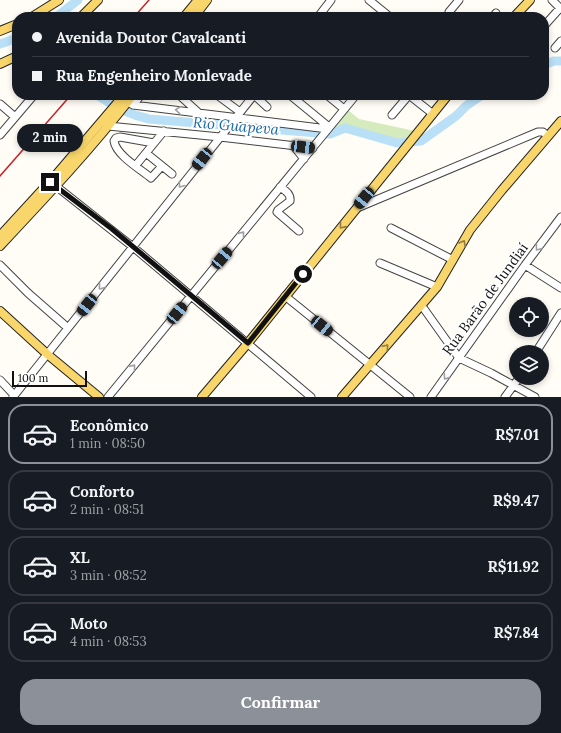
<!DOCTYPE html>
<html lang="pt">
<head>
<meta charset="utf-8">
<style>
	body { margin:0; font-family:Lora,serif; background:#20242c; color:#f1f3f6; height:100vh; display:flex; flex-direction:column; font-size:15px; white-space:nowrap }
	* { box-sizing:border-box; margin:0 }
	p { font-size:13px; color:#9ea1a6 }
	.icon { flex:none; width:22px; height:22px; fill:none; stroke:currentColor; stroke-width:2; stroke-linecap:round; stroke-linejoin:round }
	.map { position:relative; height:397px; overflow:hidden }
	.sheet { display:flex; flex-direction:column; background:#171b24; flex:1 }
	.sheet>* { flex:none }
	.banner { position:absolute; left:12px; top:12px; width:537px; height:88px; border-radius:16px; box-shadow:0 2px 6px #0003; display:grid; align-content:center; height:88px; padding:0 20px; background:#171b24 }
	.controls { position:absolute; left:509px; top:297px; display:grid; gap:8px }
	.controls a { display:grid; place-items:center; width:40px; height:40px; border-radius:50%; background:#171b24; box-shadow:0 2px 6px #0003; font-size:20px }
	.scale { position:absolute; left:12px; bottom:10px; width:75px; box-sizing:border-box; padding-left:4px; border:2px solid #111; border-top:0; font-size:11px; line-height:14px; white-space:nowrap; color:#111; -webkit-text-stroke:3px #fff; paint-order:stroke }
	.end { position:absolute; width:18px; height:18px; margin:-9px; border:5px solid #111; background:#fff; box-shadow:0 0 0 2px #fff }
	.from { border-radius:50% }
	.bubble { position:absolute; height:28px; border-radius:14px; background:#171b24; box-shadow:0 2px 6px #0003; font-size:13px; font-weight:700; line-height:28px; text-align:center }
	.car { position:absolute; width:12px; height:24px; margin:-12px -6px; border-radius:5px; box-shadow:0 0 3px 1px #0007; background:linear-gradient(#222 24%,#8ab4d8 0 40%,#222 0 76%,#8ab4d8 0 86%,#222 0) }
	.banner b { display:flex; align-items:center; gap:14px; height:38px; font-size:15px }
	.banner b+b { border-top:1px solid #363941 }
	.banner i { width:10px; height:10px; background:#f1f3f6 }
	ul { padding:7px 0 0; list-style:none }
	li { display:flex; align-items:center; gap:12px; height:60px; margin:0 8px 6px; padding:0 12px; border:2px solid #363941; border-radius:16px }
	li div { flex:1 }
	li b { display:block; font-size:15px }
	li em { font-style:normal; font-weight:700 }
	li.current { border-color:#8c9099 }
	li>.icon { width:36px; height:36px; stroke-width:1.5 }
	.cta { display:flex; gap:8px; margin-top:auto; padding:8px 20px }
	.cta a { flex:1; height:46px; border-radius:16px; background:#8c9099; color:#fff; font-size:16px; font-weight:700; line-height:46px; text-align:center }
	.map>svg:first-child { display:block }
</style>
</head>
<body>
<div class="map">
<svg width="561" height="397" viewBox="0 0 561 397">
	<rect width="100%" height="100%" fill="#fffdf5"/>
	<path fill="#d5ebbd" d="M 348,110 L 359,119 L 415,131 L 410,139 L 394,139 L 361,129 L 343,125 L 331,131 Z"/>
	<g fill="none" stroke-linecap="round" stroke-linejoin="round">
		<path stroke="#b9e0f7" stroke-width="9" d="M 56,17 L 78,0
			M 0,44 L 17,38
			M 544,65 L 554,61 L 561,61
			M 97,95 C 113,106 130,115 149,119 L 330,134 L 345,128 L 397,143 L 421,141 L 456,116 L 466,106 L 482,95"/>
		<defs>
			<path id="minor" d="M 369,0 L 390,17
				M 552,0 L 561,9
				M 318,17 L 331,0
				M 448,17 L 449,12 L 459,0
				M 493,17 L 496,13
				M 544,26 L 560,8
				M 555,48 L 561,41
				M 179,95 L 199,113
				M 217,95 L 240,112
				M 254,95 L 267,107
				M 290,95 L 329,127
				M 327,95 L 344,109
				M 409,95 L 433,114
				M 124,99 L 133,105 L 328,129
				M 0,104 L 15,117
				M 133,105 L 141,95
				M 392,115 L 409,95
				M 108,126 L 220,137 L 313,148
				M 0,135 L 34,95
				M 154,143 L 120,137 L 116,138 L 114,141 C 116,155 140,169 151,178 L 162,166
				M 293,145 L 304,159
				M 146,153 L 172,174
				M 136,165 L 164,131
				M 52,183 L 133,247 L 311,397
				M 280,187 C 286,191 291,194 290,201 L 278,210 L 277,212 L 299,231
				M 357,208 L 538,132 L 543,132 L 548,136
				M 391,228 L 453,260
				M 380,263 L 437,287
				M 0,265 L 28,293 L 68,328
				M 525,265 L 561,288
				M 285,296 L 410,397
				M 422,306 L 459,358 L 491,373 L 535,397
				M 536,352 L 561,313
				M 0,380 L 14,395
				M 13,397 L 254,95
				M 108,397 L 356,95
				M 431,397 L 525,265 L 561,217
				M 505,397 L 519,378"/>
			<path id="major" d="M 32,17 L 59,0
				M 81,17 L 98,0
				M 184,17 L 198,0
				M 194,17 L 207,0
				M 514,17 L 530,0
				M 0,31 L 17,24
				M 0,64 L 17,56
				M 0,236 L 55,176 L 124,95
				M 0,246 C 46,197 92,148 133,95
				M 0,311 L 47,354 L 99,397
				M 202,397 L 248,343 L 448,95
				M 342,397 L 437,287 L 470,230 L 502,190 L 561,121"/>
		</defs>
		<use href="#minor" stroke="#444" stroke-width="9"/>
		<use href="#major" stroke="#222" stroke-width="10"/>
		<use href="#minor" stroke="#fff" stroke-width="7"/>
		<use href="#major" stroke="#f9d66b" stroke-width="8"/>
		<path stroke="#c4262e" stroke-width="1.5" d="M 134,17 L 149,0
			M 0,176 L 71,95"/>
	</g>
	<defs><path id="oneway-chevron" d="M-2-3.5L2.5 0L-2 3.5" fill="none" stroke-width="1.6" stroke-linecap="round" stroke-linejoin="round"/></defs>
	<g stroke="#a0a0a0">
		<use href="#oneway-chevron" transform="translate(178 110) rotate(-174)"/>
		<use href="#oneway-chevron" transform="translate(181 185) rotate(128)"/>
		<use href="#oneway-chevron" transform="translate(242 234) rotate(-51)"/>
		<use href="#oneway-chevron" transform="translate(538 248) rotate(127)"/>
		<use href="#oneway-chevron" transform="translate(101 287) rotate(129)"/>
		<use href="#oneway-chevron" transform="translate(133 367) rotate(-51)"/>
		<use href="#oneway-chevron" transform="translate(446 377) rotate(125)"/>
	</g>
	<g stroke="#917d42">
		<use href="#oneway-chevron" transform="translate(342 226) rotate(129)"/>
		<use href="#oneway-chevron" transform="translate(463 243) rotate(-61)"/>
		<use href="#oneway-chevron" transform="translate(386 347) rotate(-49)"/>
	</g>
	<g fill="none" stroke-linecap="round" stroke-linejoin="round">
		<path stroke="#111" stroke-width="5" d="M 50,182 L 112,229 L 248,343 L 303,274"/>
	</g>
	<g text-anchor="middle" stroke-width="4" stroke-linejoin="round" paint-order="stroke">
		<g font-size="14" fill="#111" stroke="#fff">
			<text transform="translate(485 299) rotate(-54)" y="5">Rua Barão de Jundiaí</text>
		</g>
		<g font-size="15" font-style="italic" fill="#1768a6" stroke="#fff">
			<text transform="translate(236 126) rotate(5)" y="5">Rio Guapeva</text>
		</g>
	</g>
</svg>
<div class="controls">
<a><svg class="icon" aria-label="locate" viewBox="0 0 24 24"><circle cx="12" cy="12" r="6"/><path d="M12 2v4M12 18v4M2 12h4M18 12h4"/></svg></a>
<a><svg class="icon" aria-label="layers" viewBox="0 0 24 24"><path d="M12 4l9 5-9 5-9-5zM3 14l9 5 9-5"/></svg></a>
</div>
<div class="scale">100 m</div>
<i class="end from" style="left:303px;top:274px"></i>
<i class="end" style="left:50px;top:182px"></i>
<div class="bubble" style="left:17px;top:124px;width:66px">2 min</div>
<i class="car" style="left:303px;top:147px;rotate:97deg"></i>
<i class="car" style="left:202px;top:159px;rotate:218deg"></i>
<i class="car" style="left:364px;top:198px;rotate:219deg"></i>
<i class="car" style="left:222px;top:258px;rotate:40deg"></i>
<i class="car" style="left:87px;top:305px;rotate:218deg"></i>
<i class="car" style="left:177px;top:313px;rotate:39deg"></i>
<i class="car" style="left:322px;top:326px;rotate:129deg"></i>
<div class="banner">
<b><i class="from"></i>Avenida Doutor Cavalcanti</b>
<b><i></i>Rua Engenheiro Monlevade</b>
</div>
</div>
<section class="sheet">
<ul>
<li class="current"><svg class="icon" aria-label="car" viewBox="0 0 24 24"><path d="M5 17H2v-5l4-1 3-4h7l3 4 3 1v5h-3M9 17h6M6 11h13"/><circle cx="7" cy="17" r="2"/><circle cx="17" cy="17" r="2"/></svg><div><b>Econômico</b><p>1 min · 08:50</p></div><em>R$7.01</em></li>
<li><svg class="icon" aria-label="car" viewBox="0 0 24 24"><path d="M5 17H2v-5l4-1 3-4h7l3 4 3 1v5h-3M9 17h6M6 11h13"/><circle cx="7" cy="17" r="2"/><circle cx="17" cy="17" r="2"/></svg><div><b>Conforto</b><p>2 min · 08:51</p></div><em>R$9.47</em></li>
<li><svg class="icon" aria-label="car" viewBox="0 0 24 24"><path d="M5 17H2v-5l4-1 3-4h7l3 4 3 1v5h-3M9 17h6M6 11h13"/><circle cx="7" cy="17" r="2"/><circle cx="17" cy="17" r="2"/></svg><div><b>XL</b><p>3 min · 08:52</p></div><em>R$11.92</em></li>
<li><svg class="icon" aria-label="car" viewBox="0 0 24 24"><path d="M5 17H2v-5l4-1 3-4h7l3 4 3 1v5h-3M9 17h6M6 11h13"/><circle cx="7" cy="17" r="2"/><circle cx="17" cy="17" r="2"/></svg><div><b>Moto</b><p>4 min · 08:53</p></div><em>R$7.84</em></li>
</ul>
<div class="cta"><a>Confirmar</a></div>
</section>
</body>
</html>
